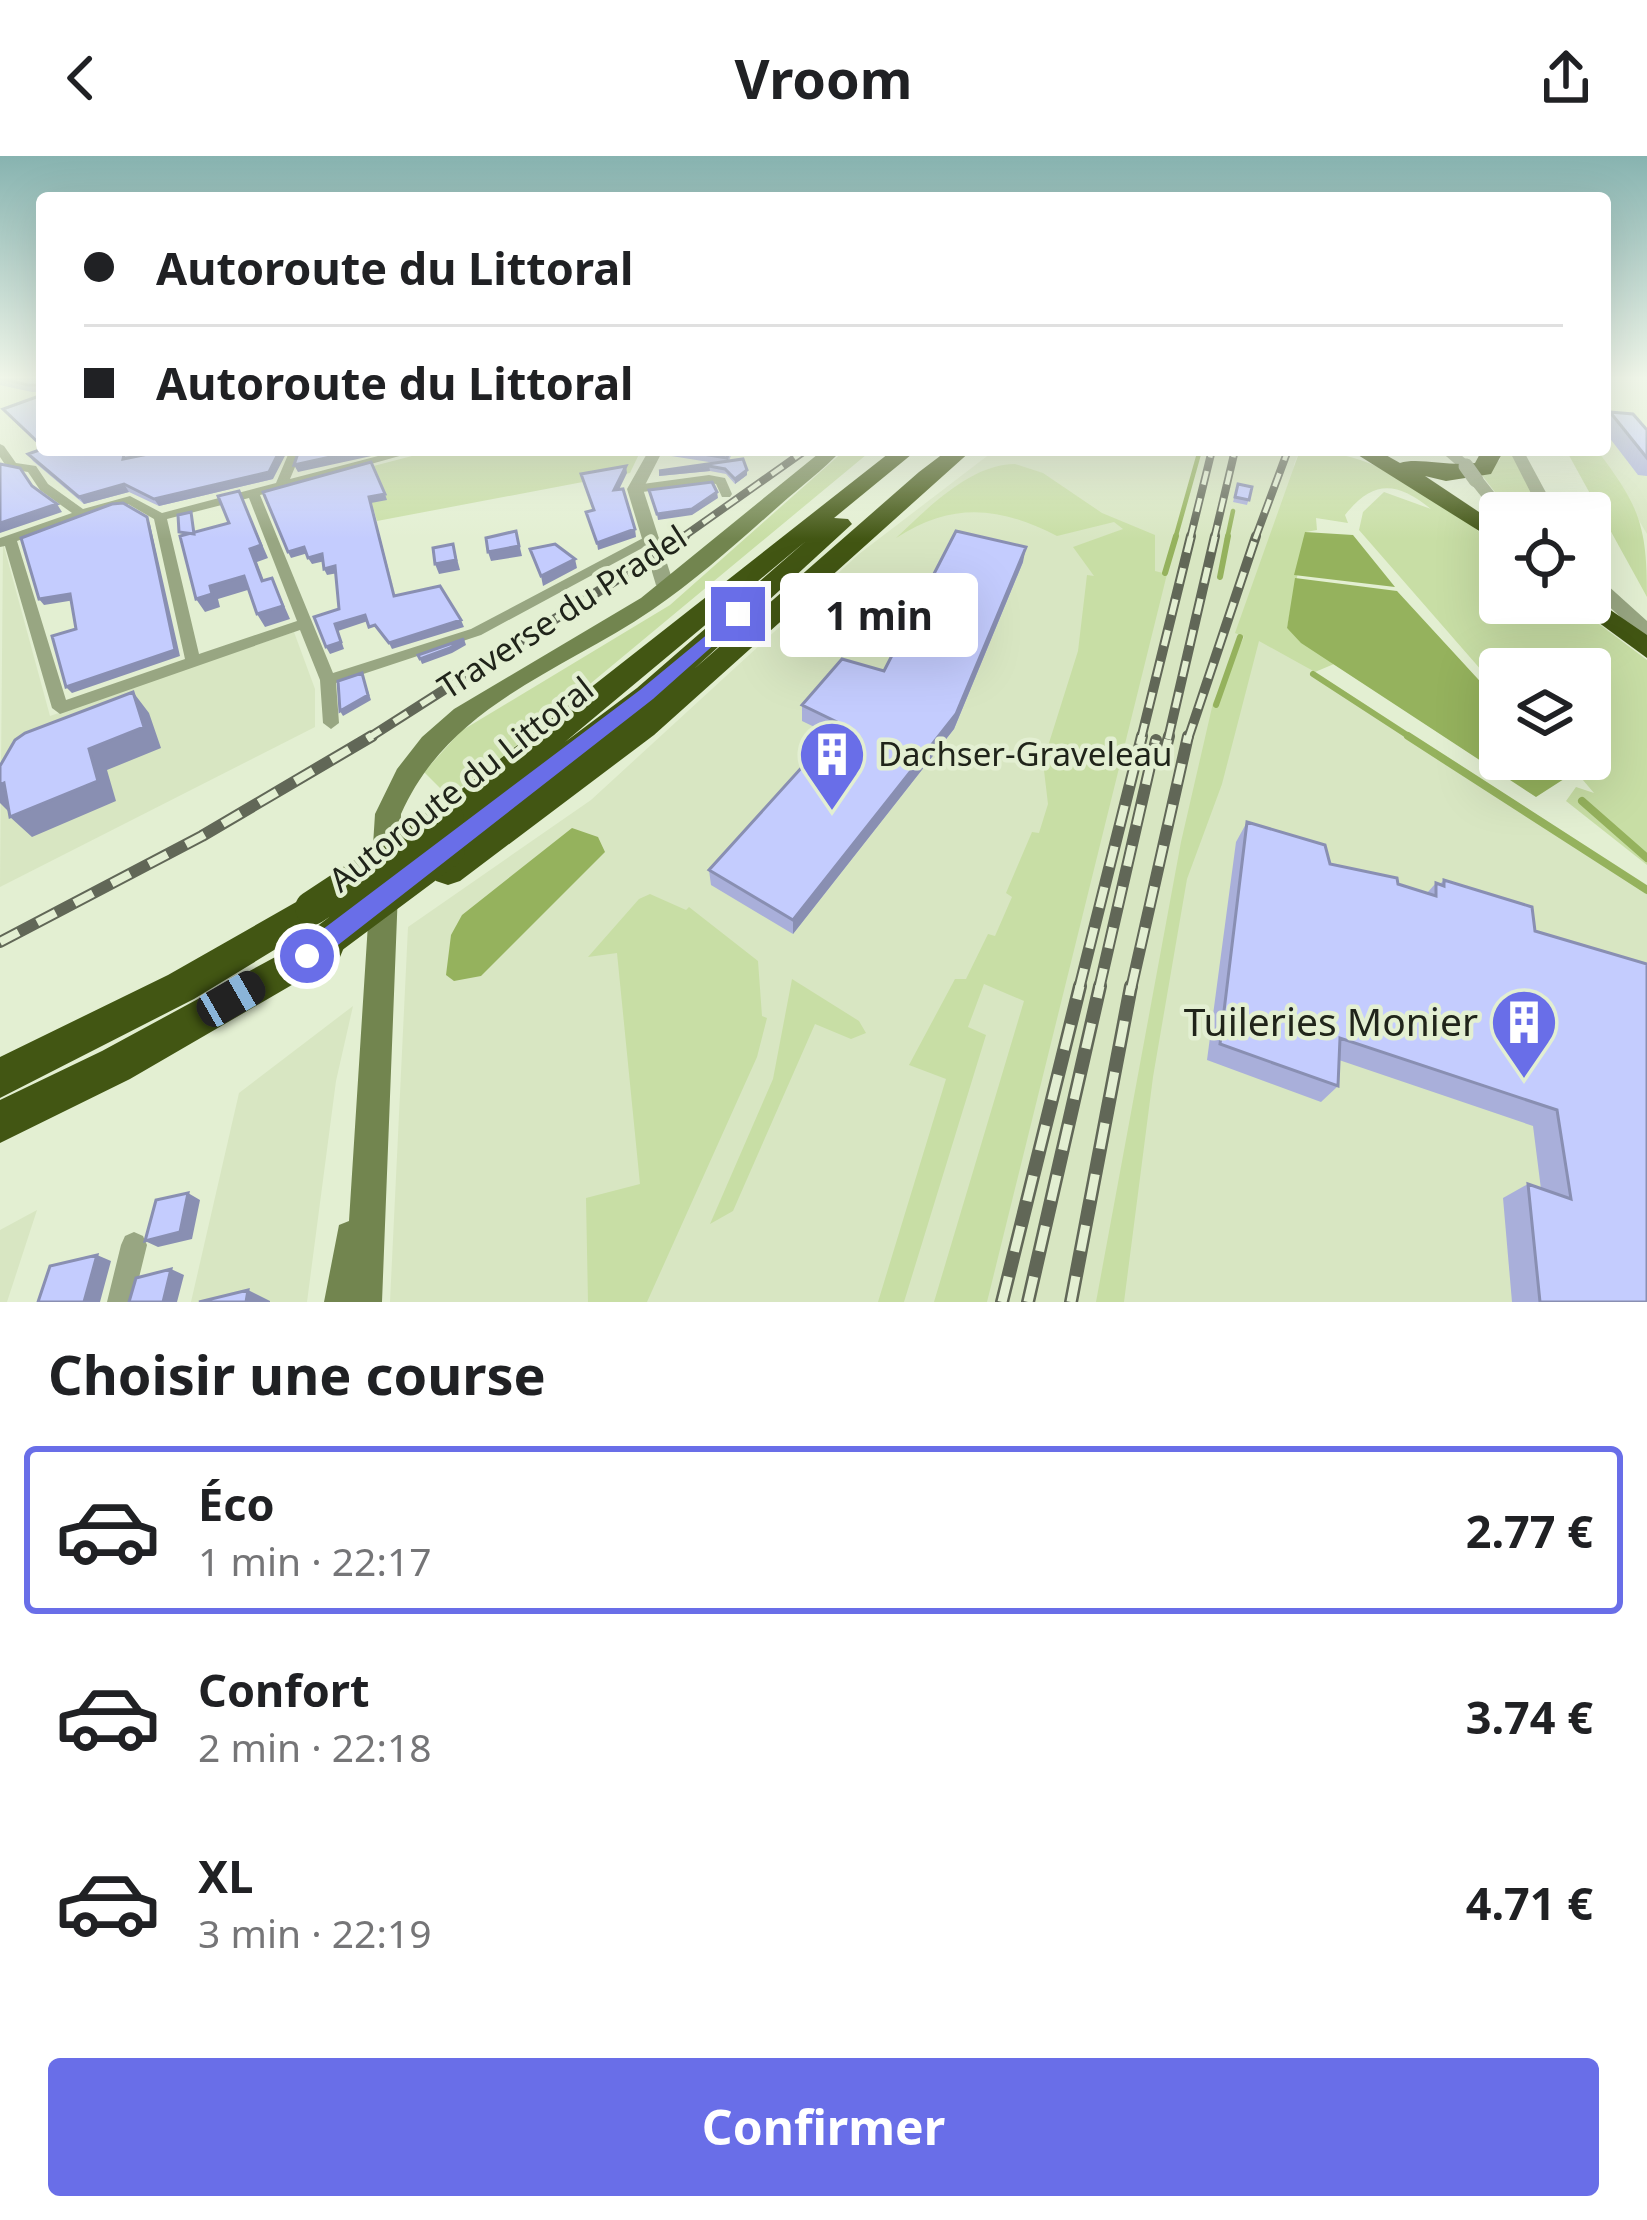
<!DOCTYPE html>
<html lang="fr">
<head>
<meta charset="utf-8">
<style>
	body { margin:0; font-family:"Noto Sans",sans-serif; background:#f6f6f6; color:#202124; height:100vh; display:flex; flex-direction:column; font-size:45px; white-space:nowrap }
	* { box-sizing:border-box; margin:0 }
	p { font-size:39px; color:#757577 }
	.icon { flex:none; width:66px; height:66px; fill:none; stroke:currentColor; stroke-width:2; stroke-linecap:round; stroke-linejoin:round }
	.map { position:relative; height:1146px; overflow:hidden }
	.drawer { display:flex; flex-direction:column; background:#fff; flex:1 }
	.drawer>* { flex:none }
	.banner { position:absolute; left:36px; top:36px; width:1575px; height:264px; border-radius:12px; box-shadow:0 12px 48px #0002; display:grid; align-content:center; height:264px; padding:0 48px; background:#fff }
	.buttons { position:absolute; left:1479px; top:336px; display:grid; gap:24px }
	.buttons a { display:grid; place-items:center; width:132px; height:132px; border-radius:12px; background:#fff; box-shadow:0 12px 48px #0002; font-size:60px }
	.end { position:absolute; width:54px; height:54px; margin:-27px; border:15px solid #696ee8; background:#fff; box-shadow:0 0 0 6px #fff }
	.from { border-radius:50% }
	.bubble { position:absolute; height:84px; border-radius:12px; background:#fff; box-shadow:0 12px 48px #0002; font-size:39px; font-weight:700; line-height:84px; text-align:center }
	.car { position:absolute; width:36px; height:72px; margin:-36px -18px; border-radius:15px; box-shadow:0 0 9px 3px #0007; background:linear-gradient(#222 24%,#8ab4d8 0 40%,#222 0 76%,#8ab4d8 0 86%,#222 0) }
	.banner b { display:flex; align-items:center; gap:42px; height:114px; font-size:45px }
	.banner b+b { border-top:3px solid #e0e0e0 }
	.banner i { width:30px; height:30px; background:#202124 }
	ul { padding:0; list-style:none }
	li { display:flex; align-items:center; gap:36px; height:168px; margin:0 24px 18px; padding:0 24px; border:6px solid transparent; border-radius:12px }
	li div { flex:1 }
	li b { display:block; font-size:45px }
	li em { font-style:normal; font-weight:700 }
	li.active { border-color:#696ee8 }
	li>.icon { width:108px; height:108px; stroke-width:1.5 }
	h2 { padding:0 48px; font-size:54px; line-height:144px }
	.button { display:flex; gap:24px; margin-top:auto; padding:24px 48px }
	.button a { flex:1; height:138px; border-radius:12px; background:#696ee8; color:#fff; font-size:48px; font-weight:700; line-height:138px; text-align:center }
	header { display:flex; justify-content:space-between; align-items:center; height:156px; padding:0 48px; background:#fff; font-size:54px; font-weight:700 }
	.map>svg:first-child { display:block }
</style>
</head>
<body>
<header><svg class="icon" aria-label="back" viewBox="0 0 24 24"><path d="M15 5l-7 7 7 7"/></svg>Vroom<svg class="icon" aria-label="share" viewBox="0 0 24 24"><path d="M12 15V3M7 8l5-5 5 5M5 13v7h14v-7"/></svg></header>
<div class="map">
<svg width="1647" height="1146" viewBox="0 0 1647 1146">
	<rect width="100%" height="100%" fill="#e3efd2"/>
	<path fill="#d8e6c2" d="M 1605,269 L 1647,274 L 1647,378 L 1597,294 L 1605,294 Z
		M 995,294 L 1300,294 L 1294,308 L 1277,492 L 1647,729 L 1647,1146 L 390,1146 L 408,771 L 591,644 L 859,398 Z
		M 3,387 L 50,560 L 294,476 L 315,533 L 315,571 L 0,731 Z
		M 353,850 L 336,925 L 307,1146 L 191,1146 L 239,937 Z
		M 37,1054 L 7,1146 L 0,1146 L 0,1074 Z"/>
	<path fill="#c8dea5" d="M 435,294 L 641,294 L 630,317 L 377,365 L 362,313 Z
		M 845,294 L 872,294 L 497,605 L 448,640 L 424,616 L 461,575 L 670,449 Z
		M 1300,294 C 1379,294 1440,345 1500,392 L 1500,405 L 1488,398 L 1500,407 L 1500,447 L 1571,447 L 1647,504 L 1647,709 L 1566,645 L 1576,631 L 1594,637 L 1565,603 L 1590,603 L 1590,513 L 1500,513 L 1496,531 L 1359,374 L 1363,356 L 1384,336 L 1431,353 C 1396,325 1373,324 1345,359 L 1348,367 L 1316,362 L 1317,374 L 1306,376 L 1287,472 L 1334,508 L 1315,516 L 1259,485 L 1222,628 L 1187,723 L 1153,921 L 1124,1146 L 1096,1146 L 1181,686 L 1213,547 L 1244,481 L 1235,477 Z
		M 1500,294 L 1511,294 L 1544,357 L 1511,357 L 1481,318 L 1500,304 Z
		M 1566,294 L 1597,294 C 1640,351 1647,370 1647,441 Z
		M 1015,308 L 1043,317 L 1102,357 L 1155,379 L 1155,415 L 1167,418 L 987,1146 L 934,1146 L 1024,845 L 984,828 L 968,871 L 986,879 L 904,1146 L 878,1146 L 946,923 L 909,909 L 955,823 L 966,823 L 988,778 L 995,780 L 1012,741 L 1006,737 L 1032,676 L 1039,677 L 1048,648 L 1043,606 L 1078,495 L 1087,419 L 1094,420 L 1073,391 L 1123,373 L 1114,366 L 1057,380 C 1004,353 956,343 896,382 C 927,353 970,308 1015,308 Z
		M 650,738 L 686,754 L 689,751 L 758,805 L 762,860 L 767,862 L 757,901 L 647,1146 L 588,1146 L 586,1042 L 640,1028 L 617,797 L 588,801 L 639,743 Z
		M 792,823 L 859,865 L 866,877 L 851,883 L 815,868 L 733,1055 L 710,1068 L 773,923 Z"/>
	<path fill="#95b25d" d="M 1305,376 L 1353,379 L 1395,431 L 1294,419 Z
		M 1295,422 L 1397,435 L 1500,547 L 1500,603 L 1553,603 L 1564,623 L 1536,641 L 1301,487 L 1287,472 Z
		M 572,672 L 598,681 L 605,696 L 481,820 L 454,825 L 446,819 L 451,779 L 462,759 Z"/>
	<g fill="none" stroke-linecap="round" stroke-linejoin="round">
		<path stroke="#95b25d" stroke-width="4.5" d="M 1175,383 L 1200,294
			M 1227,383 L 1233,355"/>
		<path stroke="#95b25d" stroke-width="6" d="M 1165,417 L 1176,380
			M 1220,421 L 1228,380
			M 1313,518 L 1413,583
			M 1216,549 L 1240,481"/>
		<path stroke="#95b25d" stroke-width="8" d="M 1408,580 L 1647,734
			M 1582,645 L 1647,702"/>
		<path fill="#98a682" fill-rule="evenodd" d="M 0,288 L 4,290 L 16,307 L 36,310 L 48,328 L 83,353 L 130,340 L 162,357 L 276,327 L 290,294 L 302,294 L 290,323 L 401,294 L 421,294 L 260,339 L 333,517 L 471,473 L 647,380 L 657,380 L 659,383 L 481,479 L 336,527 L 339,567 L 331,573 L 323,567 L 320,524 L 300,474 L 60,558 L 52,552 L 5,390 L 0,391 L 0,382 L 72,357 L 40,334 L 28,316 L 8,313 L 0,301 ZM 249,342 L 297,465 L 199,498 L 167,363 ZM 128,348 L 154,363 L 185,503 L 66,544 L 17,385 L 115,350 Z
			M 709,319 L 725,322 L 732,338 L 730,341 L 722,341 L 716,328 L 709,327 L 635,337 L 629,333 L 635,329 Z
			M 134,1076 L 143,1080 L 147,1089 L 133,1146 L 107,1146 L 121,1089 L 125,1080 Z"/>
		<path fill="#98a682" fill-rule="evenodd" d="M 649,294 L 663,294 L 643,333 L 674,429 L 665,435 L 656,429 L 627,333 Z
			M 1439,294 L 1455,294 L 1474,310 L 1461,313 Z
			M 1509,294 L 1523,294 L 1557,357 L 1541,357 Z
			M 1476,319 L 1482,321 L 1511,357 L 1500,357 L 1497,360 L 1468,324 Z
			M 1590,417 L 1596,419 L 1647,465 L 1647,481 L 1640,479 L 1590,433 Z"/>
		<path fill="#72854f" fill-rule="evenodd" d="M 823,294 L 842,294 C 823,314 800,331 780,349 C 739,385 698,423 652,454 C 559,517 450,548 401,658 L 382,1146 L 324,1146 L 339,1069 L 349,1065 L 375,658 L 397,613 L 422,581 L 454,553 L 641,442 Z"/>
		<path fill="#425613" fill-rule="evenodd" d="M 893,294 L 917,294 L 834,362 L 848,363 L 852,368 L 694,513 L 919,316 L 948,294 L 972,294 L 654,579 L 460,725 L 448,729 L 436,725 L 431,715 L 436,705 L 474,679 L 465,667 L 447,676 L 435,672 L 431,663 L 435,654 ZM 806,385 L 637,532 L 565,586 Z
			M 1350,294 L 1377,294 L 1400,307 C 1418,301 1450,311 1475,307 L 1482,294 L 1504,294 L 1491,318 L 1446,325 L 1425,320 L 1500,370 L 1500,388 Z
			M 1590,440 L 1647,479 L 1647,502 L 1572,447 L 1590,447 Z
			M 312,737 L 325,741 L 330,752 L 325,763 L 194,843 L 0,942 L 0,901 L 168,819 Z
			M 327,773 L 340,777 L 345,789 L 340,801 L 130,923 L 0,987 L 0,944 L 102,895 Z"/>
		<defs>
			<path id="rail-far3" d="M 680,383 L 806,294
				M 1190,383 L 1212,294
				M 1214,383 L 1235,294
				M 1255,383 L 1288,294"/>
			<path id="rail-far2" d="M 367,583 L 685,380
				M 1141,583 L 1191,380
				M 1168,583 L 1215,380
				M 1188,583 L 1256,380"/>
			<path id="rail-far1" d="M 1163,604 L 1169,580
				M 0,786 L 202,680 L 372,580
				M 1079,833 L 1142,580
				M 1099,833 L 1156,584
				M 1131,833 L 1188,580"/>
			<path id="rail" d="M 1002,1146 L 1080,830
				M 1028,1146 L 1100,830
				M 1071,1146 L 1131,830"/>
		</defs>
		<use href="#rail-far3" stroke="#616757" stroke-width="8"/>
		<use href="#rail-far2" stroke="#616757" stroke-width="10"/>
		<use href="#rail-far1" stroke="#616757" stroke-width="12"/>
		<use href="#rail" stroke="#616757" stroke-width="14"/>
		<use href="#rail-far3" stroke="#e3efd2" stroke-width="4.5" stroke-dasharray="14" stroke-linecap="butt"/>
		<use href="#rail-far2" stroke="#e3efd2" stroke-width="6" stroke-dasharray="16" stroke-linecap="butt"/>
		<use href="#rail-far1" stroke="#e3efd2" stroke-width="8" stroke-dasharray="21" stroke-linecap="butt"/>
		<use href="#rail" stroke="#e3efd2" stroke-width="9" stroke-dasharray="26" stroke-linecap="butt"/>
		<path stroke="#98a682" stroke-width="15" d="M 1466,310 L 1476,324"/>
		<path stroke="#425613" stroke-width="34" d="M 312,752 L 447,663
			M 307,799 L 448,694"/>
	</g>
	<path fill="#a9afda" d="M 0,222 L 42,222 L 42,236 L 32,236 L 0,229 Z
		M 1610,256 L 1647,274 L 1647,320 L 1638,319 L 1605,276 L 1605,264 Z
		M 42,294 L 131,294 L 130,302 L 273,323 L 159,350 L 129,336 L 84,348 L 33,305 L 28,298 Z
		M 665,294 L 733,294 L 729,305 L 747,314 L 747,319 L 735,328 L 726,318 L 710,315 L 659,320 L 659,315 L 715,307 L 665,299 Z
		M 1238,328 L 1252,331 L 1247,349 L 1233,346 Z
		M 1023,406 L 954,573 L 793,778 L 711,729 L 709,714 L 831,579 L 802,565 L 802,549 L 884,515 Z
		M 1247,666 L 1330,708 L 1427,737 L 1436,727 L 1440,728 L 1444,724 L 1535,775 L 1647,1146 L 1512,1146 L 1503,1042 L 1528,1028 L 1541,1033 L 1533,970 L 1339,904 L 1338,930 L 1321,946 L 1207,904 L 1236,686 Z"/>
	<path fill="#898fb2" d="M 280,294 L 288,294 L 273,323 L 159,350 L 154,343 Z
		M 362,294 L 399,294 L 298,316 L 294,309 Z
		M 626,310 L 627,317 L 615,342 L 614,334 Z
		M 709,310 L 710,315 L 659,320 L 659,315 Z
		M 747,314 L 747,319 L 735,328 L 735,323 Z
		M 124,328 L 129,336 L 84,348 L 79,341 Z
		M 239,335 L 268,402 L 257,406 L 269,438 L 262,425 L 250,393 Z
		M 717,336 L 718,342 L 692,359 L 658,364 L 657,358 Z
		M 385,338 L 387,344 L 371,347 L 397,446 L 369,341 Z
		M 57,348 L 62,356 L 0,377 L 0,367 Z
		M 147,361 L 150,368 L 180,500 L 72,537 L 66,531 Z
		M 635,373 L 636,381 L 598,394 L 597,387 Z
		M 516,375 L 522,400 L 491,405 L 488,396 Z
		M 453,388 L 460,414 L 439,418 L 435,408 Z
		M 304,391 L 308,397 L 291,402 L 288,396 Z
		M 1026,391 L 1023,406 L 954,573 L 793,778 L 793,764 Z
		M 322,398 L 325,405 L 312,408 L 308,402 Z
		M 575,403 L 577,412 L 543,430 L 541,420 Z
		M 335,410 L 338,417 L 327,419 L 324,413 Z
		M 244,420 L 251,433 L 218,443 L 220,451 L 205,456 L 196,443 L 210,430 Z
		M 272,422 L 290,463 L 265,471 L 257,458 Z
		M 70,438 L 75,444 L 44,449 L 39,443 Z
		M 365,459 L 368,465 L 338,475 L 344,493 L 330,498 L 326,491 L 335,468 Z
		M 461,464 L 464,471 L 392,493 L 389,487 Z
		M 464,483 L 466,489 L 452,497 L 422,508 L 420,503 Z
		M 362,517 L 371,544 L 343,560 L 340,555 Z
		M 133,536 L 149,557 L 161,592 L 107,614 L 116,645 L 32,681 L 10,661 L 89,593 Z
		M 4,627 L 25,648 L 8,655 L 0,647 L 0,629 Z
		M 188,1037 L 200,1044 L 192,1083 L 158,1091 L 145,1085 Z
		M 97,1099 L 111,1105 L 100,1146 L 84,1146 Z
		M 171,1113 L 184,1119 L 177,1146 L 163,1146 Z
		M 248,1134 L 270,1145 L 270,1146 L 246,1146 Z"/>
	<path fill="#c4ccfe" stroke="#898fb2" stroke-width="3" d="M 0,222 L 42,222 L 42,229 L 28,229 Z
		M 42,239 L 42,290 L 3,253 Z
		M 1610,256 L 1633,258 L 1647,274 L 1647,302 Z
		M 42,293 L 125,294 L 123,303 L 168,294 L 280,294 L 269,316 L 154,343 L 124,328 L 79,341 L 28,298 Z
		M 299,294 L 362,294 L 294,309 Z
		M 679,294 L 729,294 L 727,302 Z
		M 743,303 L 747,314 L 735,323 L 725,313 L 709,310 L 659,315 Z
		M 371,306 L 385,338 L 369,341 L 394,440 L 440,430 L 461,464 L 389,487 L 375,469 L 369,471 L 365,459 L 335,468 L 341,486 L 326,491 L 314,461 L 339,453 L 335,410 L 324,413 L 322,398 L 308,402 L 304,391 L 288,396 L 263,336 Z
		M 0,308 L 20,312 L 32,330 L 57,348 L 0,367 Z
		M 626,310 L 614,334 L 623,333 L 635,373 L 597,387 L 586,356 L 594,354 L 581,318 Z
		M 712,326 L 717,336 L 692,353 L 657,358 L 649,334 Z
		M 1238,328 L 1252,331 L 1249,344 L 1235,341 Z
		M 239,335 L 261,389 L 250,393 L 262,425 L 272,422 L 283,450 L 257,458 L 244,420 L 210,430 L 212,438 L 196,443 L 180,380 L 229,367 L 218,340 Z
		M 123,347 L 147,361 L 175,494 L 66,531 L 52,480 L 76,473 L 70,438 L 39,443 L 21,382 L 112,348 Z
		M 191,356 L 194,378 L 179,376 L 178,359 Z
		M 516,375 L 519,390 L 488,396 L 486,382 Z
		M 956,375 L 1026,391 L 956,558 L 793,764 L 709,714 L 841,568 L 802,549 L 842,503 L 884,515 Z
		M 453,388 L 456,404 L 435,408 L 433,392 Z
		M 555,388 L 575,403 L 541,420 L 530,393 Z
		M 464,483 L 450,492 L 420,503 L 418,499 Z
		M 362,517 L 368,539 L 340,555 L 338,525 Z
		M 133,536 L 144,571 L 89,593 L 98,625 L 10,661 L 4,627 L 0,629 L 0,610 L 15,584 L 25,577 Z
		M 1247,666 L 1325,689 L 1330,708 L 1397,722 L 1398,728 L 1436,740 L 1436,727 L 1444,730 L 1444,724 L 1532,751 L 1535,775 L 1647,808 L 1647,1146 L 1540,1146 L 1528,1028 L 1571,1043 L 1557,954 L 1340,882 L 1338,930 L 1220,888 Z
		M 188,1037 L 180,1076 L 145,1085 L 156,1044 Z
		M 97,1099 L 84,1146 L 38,1146 L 50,1110 Z
		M 171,1113 L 163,1146 L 129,1146 L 136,1122 Z
		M 248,1134 L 246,1146 L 199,1146 Z"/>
	<linearGradient id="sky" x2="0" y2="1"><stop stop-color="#87b3b0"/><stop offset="0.58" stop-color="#f2f8eb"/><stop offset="1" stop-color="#f2f8eb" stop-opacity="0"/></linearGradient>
	<rect width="1647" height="383" fill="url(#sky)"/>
	<path fill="#696ee8" d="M 738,453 L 746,458 L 744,462 L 653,543 L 315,807 L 298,807 L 298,792 L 640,534 Z"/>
	<defs>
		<symbol id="building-pin" viewBox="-11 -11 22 30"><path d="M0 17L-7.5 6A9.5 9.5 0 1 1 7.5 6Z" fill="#696ee8" stroke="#e3efd2"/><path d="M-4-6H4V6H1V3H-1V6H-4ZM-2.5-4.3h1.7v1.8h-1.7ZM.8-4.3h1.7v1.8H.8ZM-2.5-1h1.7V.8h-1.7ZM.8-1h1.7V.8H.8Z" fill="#fff"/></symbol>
	</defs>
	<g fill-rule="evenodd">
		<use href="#building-pin" x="794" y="560" width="76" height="104"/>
		<use href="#building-pin" x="1486" y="828" width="76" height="104"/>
	</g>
	<g text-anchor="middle" stroke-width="9" stroke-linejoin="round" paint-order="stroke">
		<g font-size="33" fill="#20241a" stroke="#e3efd2">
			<text transform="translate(562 456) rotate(-33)" y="12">Traverse du Pradel</text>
			<text transform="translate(461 628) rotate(-38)" y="12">Autoroute du Littoral</text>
		</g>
		<g font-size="33" fill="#20241a" stroke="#e3efd2" text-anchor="start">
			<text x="878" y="610">Dachser-Graveleau</text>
		</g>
		<g font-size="39" fill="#20241a" stroke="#e3efd2" text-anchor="end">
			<text x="1478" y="880">Tuileries Monier</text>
		</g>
	</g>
</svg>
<div class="buttons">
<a><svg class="icon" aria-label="locate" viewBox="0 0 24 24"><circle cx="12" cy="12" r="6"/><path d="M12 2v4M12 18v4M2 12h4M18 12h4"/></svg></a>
<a><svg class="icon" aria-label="layers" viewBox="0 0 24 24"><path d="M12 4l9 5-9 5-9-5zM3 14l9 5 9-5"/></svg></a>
</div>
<i class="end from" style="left:307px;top:800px"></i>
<i class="end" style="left:738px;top:458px"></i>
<div class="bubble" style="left:780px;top:417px;width:198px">1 min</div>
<i class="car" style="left:231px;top:843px;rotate:60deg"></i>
<div class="banner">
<b><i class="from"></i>Autoroute du Littoral</b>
<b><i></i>Autoroute du Littoral</b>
</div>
</div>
<section class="drawer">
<h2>Choisir une course</h2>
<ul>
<li class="active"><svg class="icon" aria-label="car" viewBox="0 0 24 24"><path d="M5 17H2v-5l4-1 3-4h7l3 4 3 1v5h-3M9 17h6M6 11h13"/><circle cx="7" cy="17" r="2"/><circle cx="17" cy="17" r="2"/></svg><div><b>Éco</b><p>1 min · 22:17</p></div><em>2.77 €</em></li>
<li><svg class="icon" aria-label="car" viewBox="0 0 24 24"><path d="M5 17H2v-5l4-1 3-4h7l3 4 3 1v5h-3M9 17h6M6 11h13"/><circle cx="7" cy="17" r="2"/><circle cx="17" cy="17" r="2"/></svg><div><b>Confort</b><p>2 min · 22:18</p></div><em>3.74 €</em></li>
<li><svg class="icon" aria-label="car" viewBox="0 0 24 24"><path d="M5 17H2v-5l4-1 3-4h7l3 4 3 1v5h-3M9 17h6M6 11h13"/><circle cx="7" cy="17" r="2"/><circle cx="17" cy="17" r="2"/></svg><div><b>XL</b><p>3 min · 22:19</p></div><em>4.71 €</em></li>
</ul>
<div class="button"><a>Confirmer</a></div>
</section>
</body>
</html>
